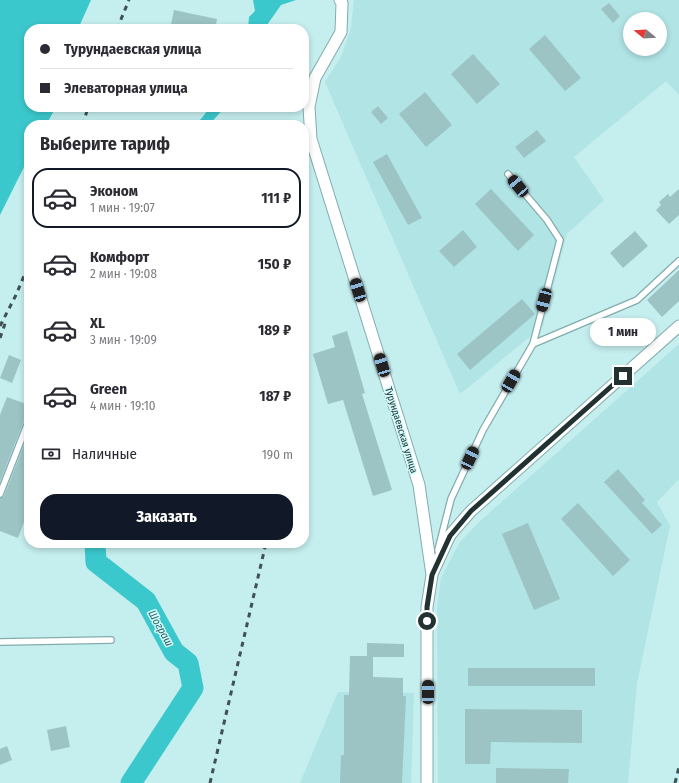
<!DOCTYPE html>
<html lang="ru">
<head>
<meta charset="utf-8">
<style>
	body { margin:0; font-family:"Fira Sans Condensed",sans-serif; background:#f2f2f3; color:#2b2b33; height:100vh; display:flex; flex-direction:column; font-size:15px; white-space:nowrap }
	* { box-sizing:border-box; margin:0 }
	p { font-size:13px; color:#7c7c81 }
	.icon { flex:none; width:22px; height:22px; fill:none; stroke:currentColor; stroke-width:2; stroke-linecap:round; stroke-linejoin:round }
	.map { position:relative; flex:1; overflow:hidden }
	.details { position:absolute; left:24px; top:120px; width:285px; height:428px; display:flex; flex-direction:column; background:#fff; border-radius:16px; box-shadow:0 2px 6px #0003 }
	.details>* { flex:none }
	.guide { position:absolute; left:24px; top:24px; width:285px; height:88px; border-radius:16px; box-shadow:0 2px 6px #0003; display:grid; align-content:center; height:88px; padding:0 16px; background:#fff }
	.needle { width:26px; rotate:288deg }
	.buttons { position:absolute; left:623px; top:12px; display:grid; gap:8px }
	.buttons a { display:grid; place-items:center; width:44px; height:44px; border-radius:50%; background:#fff; box-shadow:0 2px 6px #0003; font-size:20px }
	.end { position:absolute; width:18px; height:18px; margin:-9px; border:5px solid #223233; background:#fff; box-shadow:0 0 0 2px #fff }
	.from { border-radius:50% }
	.bubble { position:absolute; height:28px; border-radius:14px; background:#fff; box-shadow:0 2px 6px #0003; font-size:13px; font-weight:700; line-height:28px; text-align:center }
	.car { position:absolute; width:12px; height:24px; margin:-12px -6px; border-radius:5px; box-shadow:0 0 3px 1px #0007; background:linear-gradient(#222 24%,#8ab4d8 0 40%,#222 0 76%,#8ab4d8 0 86%,#222 0) }
	.guide b { display:flex; align-items:center; gap:14px; height:38px; font-size:15px }
	.guide b+b { border-top:1px solid #e1e1e2 }
	.guide i { width:10px; height:10px; background:#2b2b33 }
	ul { padding:0; list-style:none }
	li { display:flex; align-items:center; gap:12px; height:60px; margin:0 8px 6px; padding:0 8px; border:2px solid transparent; border-radius:16px }
	li div { flex:1 }
	li b { display:block; font-size:15px }
	li em { font-style:normal; font-weight:700 }
	li.on { border-color:#111827 }
	li>.icon { width:36px; height:36px; stroke-width:1.5 }
	h2 { padding:0 16px; font-size:18px; line-height:48px }
	.pay { display:flex; align-items:center; gap:10px; height:44px; padding:0 16px; font-size:15px }
	.pay p { margin-inline-start:auto }
	.primary-button { display:flex; gap:8px; margin-top:auto; padding:8px 16px }
	.primary-button a { flex:1; height:46px; border-radius:16px; background:#111827; color:#fff; font-size:16px; font-weight:700; line-height:46px; text-align:center }
	.map>svg:first-child { display:block }
</style>
</head>
<body>
<div class="map">
<svg width="679" height="783" viewBox="0 0 679 783">
	<rect width="100%" height="100%" fill="#c5eeee"/>
	<path fill="#b1e4e5" fill-rule="evenodd" d="M 354,0 L 679,0 L 679,95 L 666,81 L 574,157 L 604,200 L 567,234 L 543,326 L 460,394 L 325,82 L 341,57 L 351,28 ZM 630,19 L 660,19 L 660,49 L 630,49 Z
		M 679,344 L 679,479 L 657,502 L 670,526 L 637,683 L 628,783 L 438,783 L 437,608 L 441,578 L 460,542 L 479,522 Z
		M 338,692 L 414,693 L 411,783 L 300,783 Z"/>
	<path fill="#3bc8cc" d="M 0,0 L 91,0 L 78,29 L 29,29 L 29,107 L 56,107 L 46,125 L 29,125 L 29,157 L 0,215 Z
		M 253,0 L 296,0 L 281,5 L 267,25 L 266,29 L 248,29 L 249,17 L 255,11 Z
		M 210,107 L 225,107 L 209,125 L 190,125 L 201,119 Z"/>
	<g fill="none" stroke-linecap="round" stroke-linejoin="round">
		<path stroke="#3bc8cc" stroke-width="21" d="M 95,543 L 96,562 L 146,601 L 174,652 L 188,663 L 193,688 L 131,783"/>
	</g>
	<path fill="#9cc4c5" d="M 609,3 L 620,16 L 613,23 L 601,9 Z
		M 174,10 L 217,19 L 215,29 L 170,29 Z
		M 545,35 L 581,78 L 565,91 L 529,49 Z
		M 473,54 L 500,84 L 477,104 L 451,74 Z
		M 425,92 L 452,125 L 426,147 L 399,114 Z
		M 378,106 L 388,118 L 381,124 L 371,112 Z
		M 537,130 L 546,141 L 524,158 L 515,147 Z
		M 387,154 L 422,218 L 408,225 L 373,162 Z
		M 491,189 L 534,235 L 518,251 L 475,204 Z
		M 679,189 L 679,215 L 669,224 L 656,210 L 661,205 L 659,202 L 668,194 L 670,197 Z
		M 463,230 L 477,247 L 454,267 L 439,251 Z
		M 635,231 L 648,246 L 623,268 L 610,253 Z
		M 679,270 L 679,301 L 662,317 L 647,300 Z
		M 522,299 L 535,314 L 470,370 L 457,354 Z
		M 347,331 L 365,393 L 362,394 L 392,490 L 373,496 L 343,400 L 328,404 L 313,354 L 335,347 L 332,336 Z
		M 9,355 L 21,360 L 12,383 L 0,378 Z
		M 7,397 L 29,405 L 29,416 L 25,418 L 0,482 L 0,415 Z
		M 29,432 L 29,509 L 18,538 L 0,531 L 0,498 L 4,496 Z
		M 618,469 L 645,500 L 642,503 L 662,525 L 652,534 L 604,482 Z
		M 578,503 L 630,560 L 613,576 L 561,519 Z
		M 528,523 L 560,599 L 534,610 L 502,534 Z
		M 367,643 L 404,644 L 404,657 L 373,657 L 373,677 L 403,678 L 403,696 L 406,696 L 402,783 L 340,783 L 341,755 L 344,755 L 344,695 L 349,695 L 350,656 L 367,656 Z
		M 468,668 L 595,668 L 595,686 L 468,686 Z
		M 465,709 L 582,710 L 582,743 L 491,742 L 490,764 L 465,764 Z
		M 66,726 L 70,747 L 51,751 L 47,730 Z
		M 7,746 L 12,760 L 0,765 L 0,749 Z
		M 496,768 L 569,769 L 568,783 L 496,783 Z"/>
	<g fill="none" stroke-linecap="round" stroke-linejoin="round">
		<defs>
			<path id="service" d="M 533,344 L 637,300 L 679,261
				M 0,494 L 29,420
				M 438,550 L 451,499 L 483,430 L 533,344 L 560,240 L 547,220 L 508,174
				M 0,642 L 111,640"/>
			<path id="minor" d="M 340,0 L 342,3 L 341,32 L 315,78 L 309,107 L 311,139 L 419,485 L 432,575 L 427,607 L 427,783
				M 432,574 L 450,535 L 471,511 L 679,326"/>
		</defs>
		<use href="#service" stroke="#84acac" stroke-width="8"/>
		<use href="#minor" stroke="#84acac" stroke-width="13"/>
		<use href="#service" stroke="#fff" stroke-width="5.5"/>
		<use href="#minor" stroke="#fff" stroke-width="11"/>
		<path stroke="#3e5253" stroke-width="3" stroke-dasharray="5 5" stroke-linecap="butt" d="M 117,29 L 129,0
			M 83,125 L 88,107
			M 0,326 L 16,295 L 29,264
			M 0,338 L 6,321
			M 210,783 L 266,543
			M 675,783 L 679,767"/>
	</g>
	<g fill="none" stroke-linecap="round" stroke-linejoin="round">
		<path stroke="#223233" stroke-width="5" d="M 427,621 L 427,607 L 432,575 L 450,536 L 471,511 L 623,376"/>
	</g>
	<g text-anchor="middle" stroke-width="3" stroke-linejoin="round" paint-order="stroke">
		<g font-size="10" fill="#223233" stroke="#d2fbfc">
			<text transform="translate(402 430) rotate(73)" y="4">Турундаевская улица</text>
		</g>
		<g font-size="11" font-style="italic" fill="#2a6263" stroke="#d2fbfc">
			<text transform="translate(161 628) rotate(61)" y="4">Шограш</text>
		</g>
	</g>
</svg>
<div class="buttons">
<a><svg class="needle" viewBox="-14 -14 28 28"><path d="M0-13l5 13h-10z" fill="#e53935"/><path d="M0 13l5-13h-10z" fill="#7c7c81"/></svg></a>
</div>
<i class="end from" style="left:427px;top:621px"></i>
<i class="end" style="left:623px;top:376px"></i>
<div class="bubble" style="left:590px;top:318px;width:66px">1 мин</div>
<i class="car" style="left:518px;top:186px;rotate:320deg"></i>
<i class="car" style="left:358px;top:290px;rotate:343deg"></i>
<i class="car" style="left:544px;top:300px;rotate:195deg"></i>
<i class="car" style="left:382px;top:365px;rotate:343deg"></i>
<i class="car" style="left:511px;top:381px;rotate:30deg"></i>
<i class="car" style="left:470px;top:458px;rotate:25deg"></i>
<i class="car" style="left:428px;top:692px;rotate:0deg"></i>
<div class="guide">
<b><i class="from"></i>Турундаевская улица</b>
<b><i></i>Элеваторная улица</b>
</div>
<section class="details">
<h2>Выберите тариф</h2>
<ul>
<li class="on"><svg class="icon" aria-label="car" viewBox="0 0 24 24"><path d="M5 17H2v-5l4-1 3-4h7l3 4 3 1v5h-3M9 17h6M6 11h13"/><circle cx="7" cy="17" r="2"/><circle cx="17" cy="17" r="2"/></svg><div><b>Эконом</b><p>1 мин · 19:07</p></div><em>111 ₽</em></li>
<li><svg class="icon" aria-label="car" viewBox="0 0 24 24"><path d="M5 17H2v-5l4-1 3-4h7l3 4 3 1v5h-3M9 17h6M6 11h13"/><circle cx="7" cy="17" r="2"/><circle cx="17" cy="17" r="2"/></svg><div><b>Комфорт</b><p>2 мин · 19:08</p></div><em>150 ₽</em></li>
<li><svg class="icon" aria-label="car" viewBox="0 0 24 24"><path d="M5 17H2v-5l4-1 3-4h7l3 4 3 1v5h-3M9 17h6M6 11h13"/><circle cx="7" cy="17" r="2"/><circle cx="17" cy="17" r="2"/></svg><div><b>XL</b><p>3 мин · 19:09</p></div><em>189 ₽</em></li>
<li><svg class="icon" aria-label="car" viewBox="0 0 24 24"><path d="M5 17H2v-5l4-1 3-4h7l3 4 3 1v5h-3M9 17h6M6 11h13"/><circle cx="7" cy="17" r="2"/><circle cx="17" cy="17" r="2"/></svg><div><b>Green</b><p>4 мин · 19:10</p></div><em>187 ₽</em></li>
</ul>
<div class="pay"><svg class="icon" aria-label="cash" viewBox="0 0 24 24"><path d="M3 7h18v10H3z"/><circle cx="12" cy="12" r="2"/></svg>Наличные<p>190 m</p></div>
<div class="primary-button"><a>Заказать</a></div>
</section>
</div>
</body>
</html>
